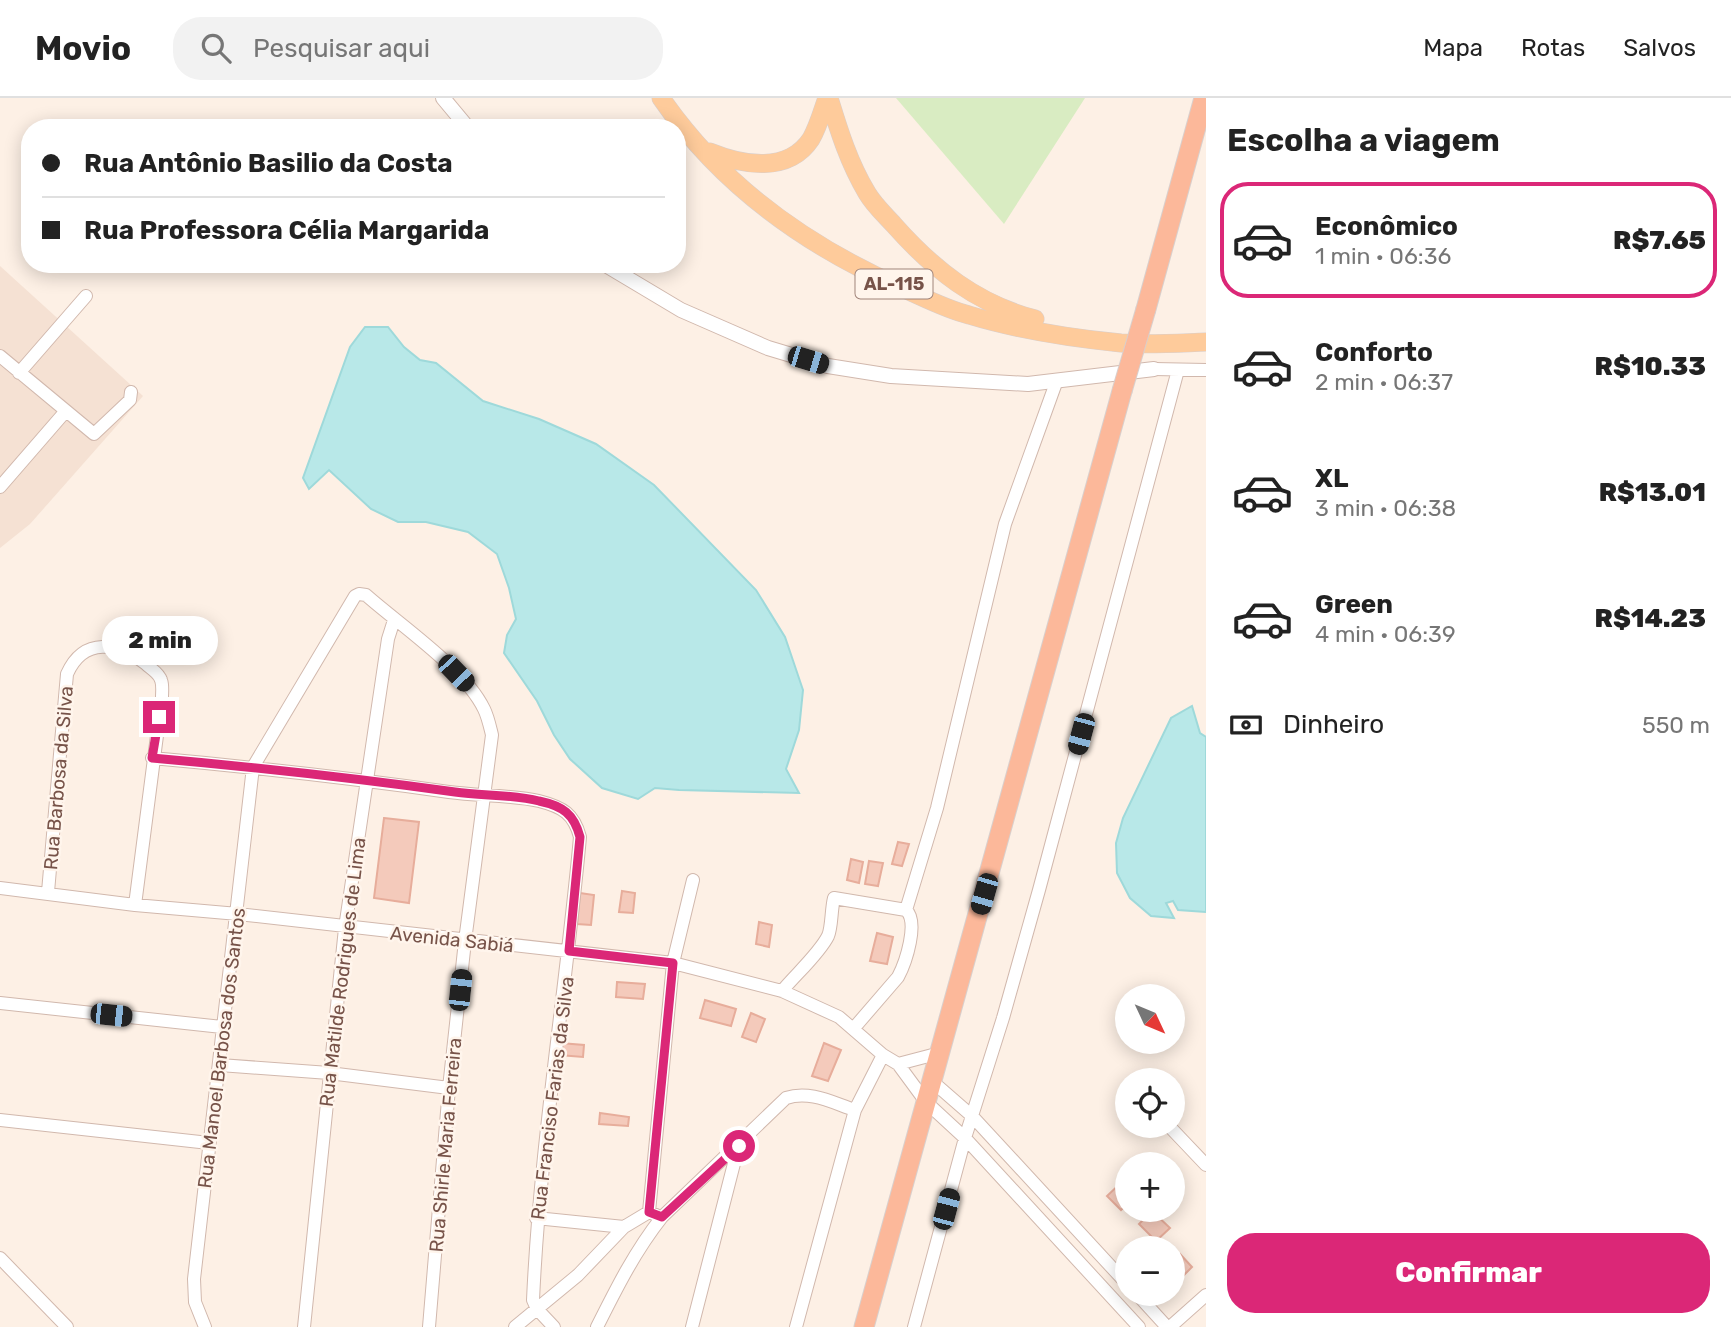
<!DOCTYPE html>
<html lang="pt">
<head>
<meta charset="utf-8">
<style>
	body { margin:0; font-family:Rubik,sans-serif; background:#f2f2f2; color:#222; height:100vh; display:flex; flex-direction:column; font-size:26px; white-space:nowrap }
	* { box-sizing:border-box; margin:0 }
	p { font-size:23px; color:#767676 }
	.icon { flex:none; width:38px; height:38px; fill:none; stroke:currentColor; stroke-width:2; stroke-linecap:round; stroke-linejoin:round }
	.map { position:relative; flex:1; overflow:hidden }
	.details { display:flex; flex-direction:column; background:#fff; width:525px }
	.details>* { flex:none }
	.banner { position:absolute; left:21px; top:21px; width:665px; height:154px; border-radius:28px; box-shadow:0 4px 18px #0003; display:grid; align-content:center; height:154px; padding:0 21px; background:#fff }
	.needle { width:46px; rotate:134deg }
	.controls { position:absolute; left:1115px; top:886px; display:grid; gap:14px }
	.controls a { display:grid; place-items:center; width:70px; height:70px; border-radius:50%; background:#fff; box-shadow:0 4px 18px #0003; font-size:35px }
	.end { position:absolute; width:32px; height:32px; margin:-16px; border:9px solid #db2777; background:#fff; box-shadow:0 0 0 4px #fff }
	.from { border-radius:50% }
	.bubble { position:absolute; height:49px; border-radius:24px; background:#fff; box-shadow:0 4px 18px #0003; font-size:23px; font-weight:800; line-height:49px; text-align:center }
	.car { position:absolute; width:21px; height:42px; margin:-21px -10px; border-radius:9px; box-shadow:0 0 5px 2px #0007; background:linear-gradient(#222 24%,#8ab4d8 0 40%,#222 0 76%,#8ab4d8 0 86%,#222 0) }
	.banner b { display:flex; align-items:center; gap:24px; height:66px; font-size:26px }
	.banner b+b { border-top:2px solid #e0e0e0 }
	.banner i { width:18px; height:18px; background:#222 }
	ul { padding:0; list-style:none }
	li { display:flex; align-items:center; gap:21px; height:116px; margin:0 14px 10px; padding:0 7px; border:4px solid transparent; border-radius:28px }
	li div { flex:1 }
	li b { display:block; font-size:26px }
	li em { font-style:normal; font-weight:800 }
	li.current { border-color:#db2777 }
	li>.icon { width:63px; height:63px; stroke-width:1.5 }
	h2 { padding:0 21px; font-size:32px; line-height:84px }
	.pay { display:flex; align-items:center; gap:18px; height:77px; padding:0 21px; font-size:26px }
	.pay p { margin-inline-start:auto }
	.action { display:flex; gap:14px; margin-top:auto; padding:14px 21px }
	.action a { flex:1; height:80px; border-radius:28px; background:#db2777; color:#fff; font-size:28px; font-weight:800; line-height:80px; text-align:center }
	header { display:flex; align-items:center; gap:42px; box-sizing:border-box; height:98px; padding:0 35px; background:#fff; border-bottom:2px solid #e0e0e0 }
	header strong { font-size:33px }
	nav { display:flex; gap:38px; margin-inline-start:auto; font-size:24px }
	.search { width:490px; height:63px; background:#f2f2f2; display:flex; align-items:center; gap:18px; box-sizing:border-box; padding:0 24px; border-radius:28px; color:#767676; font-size:26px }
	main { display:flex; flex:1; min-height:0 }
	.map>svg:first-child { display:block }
</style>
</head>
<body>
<header>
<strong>Movio</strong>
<div class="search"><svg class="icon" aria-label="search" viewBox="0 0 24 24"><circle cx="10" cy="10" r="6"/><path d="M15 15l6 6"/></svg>Pesquisar aqui</div>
<nav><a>Mapa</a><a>Rotas</a><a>Salvos</a></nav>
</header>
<main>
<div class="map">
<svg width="1206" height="1229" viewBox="0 0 1206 1229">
	<rect width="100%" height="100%" fill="#fdf0e5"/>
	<path fill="#f5e1d3" d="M 0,168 L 143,298 L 30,426 L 0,450 Z"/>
	<path fill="#d9ecc2" d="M 896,0 L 1085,0 L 1004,126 Z"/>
	<path fill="#b8e8e8" stroke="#9ed9da" stroke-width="2" d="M 365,229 L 388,229 L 404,249 L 420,262 L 436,265 L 483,303 L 539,321 L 596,346 L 654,387 L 756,492 L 785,539 L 803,592 L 799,632 L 786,671 L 799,695 L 679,692 L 655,690 L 638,701 L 602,690 L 570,661 L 554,637 L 537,603 L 504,555 L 507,537 L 516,521 L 509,490 L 497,456 L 468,434 L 426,424 L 398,424 L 371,411 L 329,372 L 309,391 L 303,380 L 350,249 Z
		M 1192,608 L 1200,635 L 1206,639 L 1206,814 L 1178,812 L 1173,803 L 1166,805 L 1174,820 L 1151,818 L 1130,800 L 1117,775 L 1116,745 L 1123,720 L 1171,620 Z"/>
	<path fill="#f4cabb" stroke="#e7ad9b" stroke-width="2" d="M 384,720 L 419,724 L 409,805 L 374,800 Z
		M 898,744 L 909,746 L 902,768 L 892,766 Z
		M 851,761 L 863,764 L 859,785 L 847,782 Z
		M 869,763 L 883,765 L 878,788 L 865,786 Z
		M 622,793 L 635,795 L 633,815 L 619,814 Z
		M 580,795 L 594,797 L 591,827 L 577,826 Z
		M 759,824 L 772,827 L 769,849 L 756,846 Z
		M 877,835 L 893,839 L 887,866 L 870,863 Z
		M 617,884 L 645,886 L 643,901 L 616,899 Z
		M 705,902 L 736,911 L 731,928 L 700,920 Z
		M 751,915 L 765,921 L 756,944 L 742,939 Z
		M 560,945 L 584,947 L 583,959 L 559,957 Z
		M 824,945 L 841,952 L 828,983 L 812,978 Z
		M 600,1015 L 629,1019 L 628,1028 L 599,1026 Z
		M 1125,1081 L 1127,1084 L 1127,1106 L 1121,1112 L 1107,1098 Z
		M 1152,1113 L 1170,1130 L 1156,1143 L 1139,1126 Z
		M 1180,1156 L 1192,1169 L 1172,1189 L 1172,1164 Z"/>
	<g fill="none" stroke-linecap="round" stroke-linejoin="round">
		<defs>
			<path id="minor" d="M 0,258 L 94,336 L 130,302 L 131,294
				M 1154,271 L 1206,272
				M 19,275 L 86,198
				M 0,389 L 65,314
				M 152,660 C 252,669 351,680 449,694 C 478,698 513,697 539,703 C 563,709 574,716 580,739 C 566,893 540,1047 533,1202 L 537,1211 L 554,1229
				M 0,790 L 135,807 L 238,816 L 673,865 L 782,893 L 839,919 L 883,957 L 898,966 L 940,955
				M 48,794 L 67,576 C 84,538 118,545 146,566 C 151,571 159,575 161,582 C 163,587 162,594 162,599 L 135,807
				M 906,812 L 937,710 L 1005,426 L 1057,282
				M 782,893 C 795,877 819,856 828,838 C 832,829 831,812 834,800 L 906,812
				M 0,905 L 222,929
				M 854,930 L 898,879 C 906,864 919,824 906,812
				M 898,966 L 926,1004 L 965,1040 L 1139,1229
				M 220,967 L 329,975 L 449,990
				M 933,984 L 972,1018 L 1127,1186
				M 0,1022 L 209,1045
				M 1168,1027 L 1206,1067
				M 649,1114 L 673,865 L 693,782
				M 536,1120 L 624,1129
				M 0,1160 L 67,1229
				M 1136,1195 L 1167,1229
				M 205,1229 L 195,1204 L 194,1181 L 253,669 L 355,498 L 359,496 L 366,497 C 401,528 464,570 484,611 C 488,619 490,629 492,637 L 465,843 L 449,990 L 429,1229
				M 304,1229 L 345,830 L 388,541 L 394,522
				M 515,1229 L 578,1177 L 624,1129 L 649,1114 L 656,1117
				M 597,1229 C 616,1191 635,1153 662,1119 L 786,1000 C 810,992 833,1005 855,1012
				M 692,1229 L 738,1050
				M 796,1229 L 855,1012 L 883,957
				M 914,1229 L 965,1040 L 1003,920 L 1039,792 L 1178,272
				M 1170,1229 L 1206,1197"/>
			<path id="tertiary" d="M 443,0 L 468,30
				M 604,166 L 681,212 L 768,250 L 828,268 L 891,278 L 1028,286 L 1154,271"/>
			<path id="primary" d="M 661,0 C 721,87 805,147 900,189 C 923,199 945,211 969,217 C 1018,232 1070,240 1121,245 C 1149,247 1178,245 1206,244
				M 829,0 C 839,33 849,65 867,95 C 874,107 885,117 894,127 C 934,172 977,206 1035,221
				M 710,54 C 742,67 788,76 811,41 C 818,29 822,14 827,0"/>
			<path id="trunk" d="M 1146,211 L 1204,0
				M 864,1229 L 1122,293"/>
		</defs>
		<use href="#minor" stroke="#d1b8ad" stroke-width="14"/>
		<use href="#tertiary" stroke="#d1b8ad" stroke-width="16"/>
		<use href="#primary" stroke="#d9cfcc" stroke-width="19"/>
		<use href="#trunk" stroke="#d9cfcc" stroke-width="21"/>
		<use href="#minor" stroke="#fff" stroke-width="12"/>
		<use href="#tertiary" stroke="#fff" stroke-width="14"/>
		<use href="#primary" stroke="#fecb9b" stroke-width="18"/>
		<use href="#trunk" stroke="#fcb89a" stroke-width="19"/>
		<defs>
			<path id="trunk-bridge" d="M 1122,293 L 1146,211"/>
		</defs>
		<use href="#trunk-bridge" stroke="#d9cfcc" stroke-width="21" stroke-linecap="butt"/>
		<use href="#trunk-bridge" stroke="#fcb89a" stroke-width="19"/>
	</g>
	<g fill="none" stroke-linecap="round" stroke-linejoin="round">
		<path stroke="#db2777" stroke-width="9" d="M 159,619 L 152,660 C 254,669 354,680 455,694 C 482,698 512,696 539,703 C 563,708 574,716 580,739 L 569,853 L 673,865 L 649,1114 L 662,1119 L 739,1048"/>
	</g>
	<g text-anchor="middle" stroke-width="5" stroke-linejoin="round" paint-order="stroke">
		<rect fill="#fff5ec" stroke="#a0847a" stroke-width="2" x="855.5" y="171.5" width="77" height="29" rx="5"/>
		<g font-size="18" font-weight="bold" fill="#775349">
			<text x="894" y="192">AL-115</text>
		</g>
		<g font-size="19" fill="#775349" stroke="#fff5ec">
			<text transform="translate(58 680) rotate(-85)" y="7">Rua Barbosa da Silva</text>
			<text transform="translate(452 841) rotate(6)" y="7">Avenida Sabiá</text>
			<text transform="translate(342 874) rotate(-83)" y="7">Rua Matilde Rodrigues de Lima</text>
			<text transform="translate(221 950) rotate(-83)" y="7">Rua Manoel Barbosa dos Santos</text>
			<text transform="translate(552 1000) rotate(-83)" y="7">Rua Franciso Farias da Silva</text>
			<text transform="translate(445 1047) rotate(-85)" y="7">Rua Shirle Maria Ferreira</text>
		</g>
	</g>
</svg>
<div class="controls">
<a><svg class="needle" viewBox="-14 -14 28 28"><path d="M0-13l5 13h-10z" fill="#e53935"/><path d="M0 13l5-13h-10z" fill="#767676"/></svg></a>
<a><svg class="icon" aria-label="locate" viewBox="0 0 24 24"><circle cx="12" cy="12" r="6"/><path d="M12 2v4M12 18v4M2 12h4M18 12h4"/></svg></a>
<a>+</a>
<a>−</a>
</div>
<i class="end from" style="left:739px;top:1048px"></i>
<i class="end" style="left:159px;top:619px"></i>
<div class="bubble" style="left:102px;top:518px;width:116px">2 min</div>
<i class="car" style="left:808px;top:262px;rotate:107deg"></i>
<i class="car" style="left:456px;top:575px;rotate:136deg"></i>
<i class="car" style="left:1081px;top:636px;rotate:195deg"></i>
<i class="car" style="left:984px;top:796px;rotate:196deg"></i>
<i class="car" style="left:460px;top:892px;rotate:6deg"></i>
<i class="car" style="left:111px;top:917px;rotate:96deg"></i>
<i class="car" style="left:946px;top:1111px;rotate:15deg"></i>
<div class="banner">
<b><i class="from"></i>Rua Antônio Basilio da Costa</b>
<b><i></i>Rua Professora Célia Margarida</b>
</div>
</div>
<section class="details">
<h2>Escolha a viagem</h2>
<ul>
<li class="current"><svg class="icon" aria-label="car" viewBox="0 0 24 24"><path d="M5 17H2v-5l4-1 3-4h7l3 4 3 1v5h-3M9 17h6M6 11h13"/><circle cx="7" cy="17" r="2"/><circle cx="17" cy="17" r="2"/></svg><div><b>Econômico</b><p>1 min · 06:36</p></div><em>R$7.65</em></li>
<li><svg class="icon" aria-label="car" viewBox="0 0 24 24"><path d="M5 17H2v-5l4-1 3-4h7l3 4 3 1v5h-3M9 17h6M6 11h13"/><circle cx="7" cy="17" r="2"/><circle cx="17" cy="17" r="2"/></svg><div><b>Conforto</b><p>2 min · 06:37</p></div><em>R$10.33</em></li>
<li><svg class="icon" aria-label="car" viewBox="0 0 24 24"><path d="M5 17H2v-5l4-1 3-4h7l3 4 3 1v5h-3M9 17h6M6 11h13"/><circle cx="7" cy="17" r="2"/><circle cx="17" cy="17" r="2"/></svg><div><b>XL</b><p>3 min · 06:38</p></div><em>R$13.01</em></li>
<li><svg class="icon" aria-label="car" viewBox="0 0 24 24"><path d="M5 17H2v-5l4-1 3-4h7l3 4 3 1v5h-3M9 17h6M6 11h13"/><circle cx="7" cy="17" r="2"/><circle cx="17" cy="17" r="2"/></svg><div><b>Green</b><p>4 min · 06:39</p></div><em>R$14.23</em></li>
</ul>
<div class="pay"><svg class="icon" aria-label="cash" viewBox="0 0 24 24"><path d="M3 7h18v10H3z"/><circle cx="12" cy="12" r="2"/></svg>Dinheiro<p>550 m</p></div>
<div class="action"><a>Confirmar</a></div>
</section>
</main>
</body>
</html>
